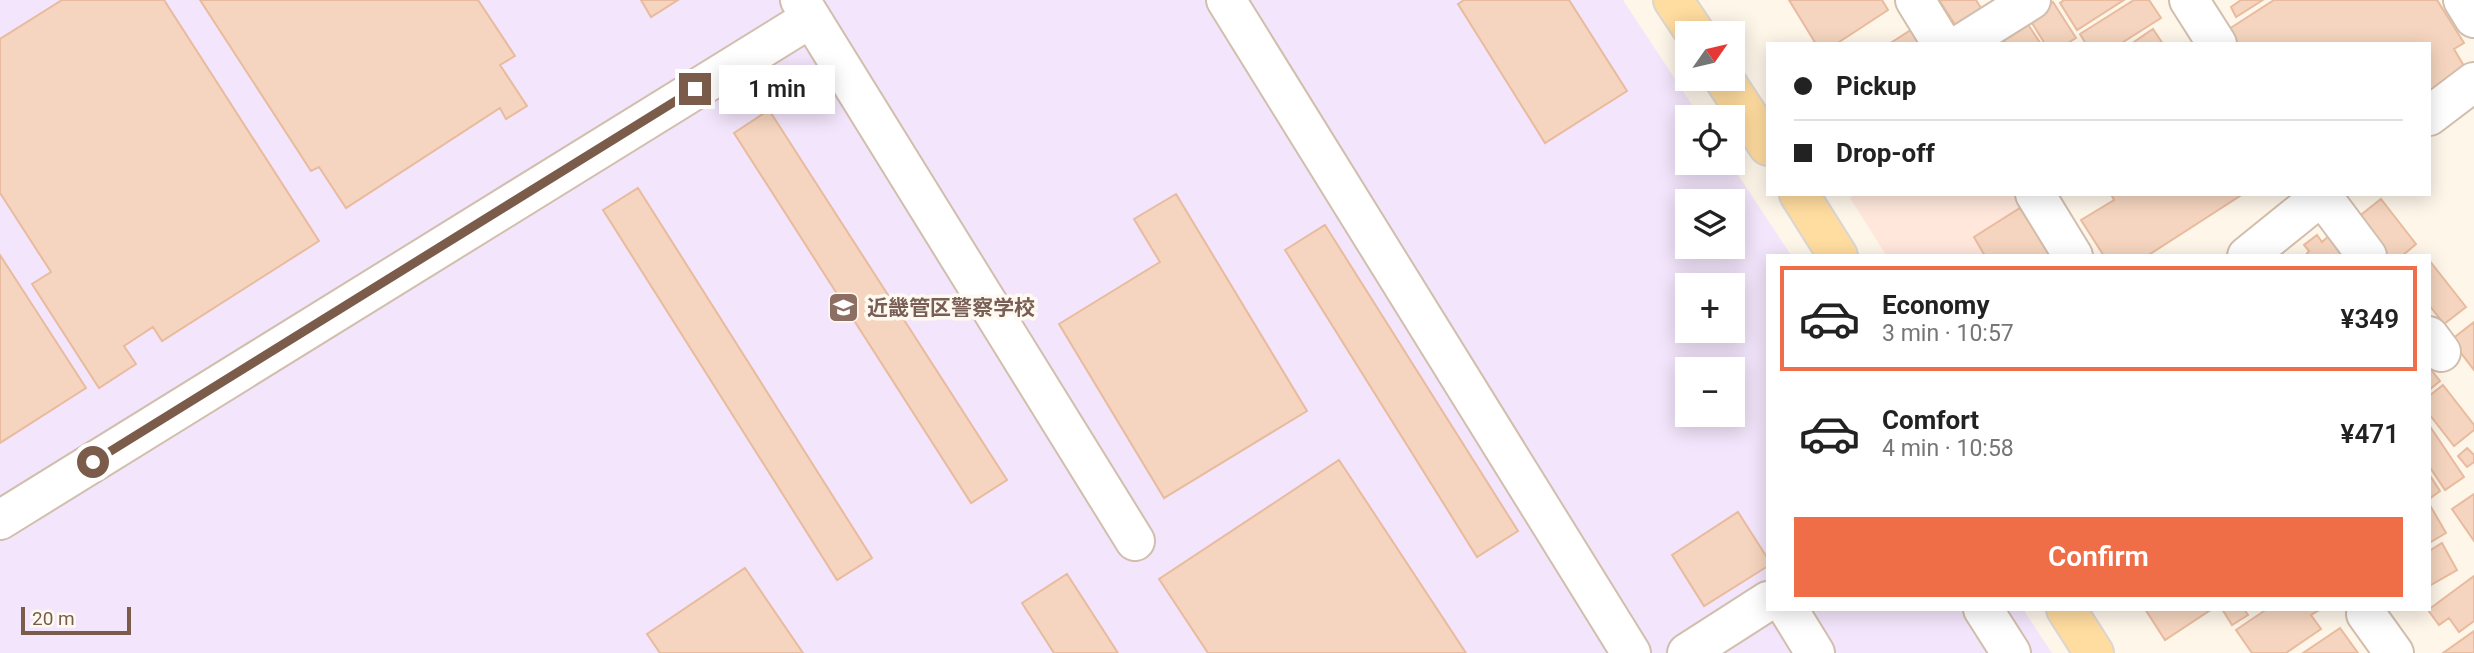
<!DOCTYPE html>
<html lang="en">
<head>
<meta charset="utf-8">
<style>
	body { margin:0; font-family:Roboto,"Noto Sans JP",sans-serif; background:#f2f2f2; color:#222; height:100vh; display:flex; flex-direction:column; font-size:26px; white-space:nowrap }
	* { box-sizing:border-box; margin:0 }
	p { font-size:23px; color:#767676 }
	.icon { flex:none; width:38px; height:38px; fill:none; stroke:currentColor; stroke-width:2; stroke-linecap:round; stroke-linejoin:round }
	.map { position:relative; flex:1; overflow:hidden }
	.side { position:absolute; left:1766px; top:254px; width:665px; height:357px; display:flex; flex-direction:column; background:#fff; border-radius:0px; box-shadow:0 4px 18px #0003 }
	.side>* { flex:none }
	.hud { position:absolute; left:1766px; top:42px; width:665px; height:154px; border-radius:0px; box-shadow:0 4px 18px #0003; display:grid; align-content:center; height:154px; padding:0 28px; background:#fff }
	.needle { width:46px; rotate:56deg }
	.controls { position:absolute; left:1675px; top:21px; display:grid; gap:14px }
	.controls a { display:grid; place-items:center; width:70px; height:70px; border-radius:0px; background:#fff; box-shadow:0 4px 18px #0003; font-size:35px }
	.scale { position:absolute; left:21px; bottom:18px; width:110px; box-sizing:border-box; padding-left:7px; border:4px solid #7b5c4a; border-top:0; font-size:19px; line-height:24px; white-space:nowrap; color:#7b5c4a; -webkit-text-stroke:5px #fffaf1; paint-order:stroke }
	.end { position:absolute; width:32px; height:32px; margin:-16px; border:9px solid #7b5c4a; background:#fff; box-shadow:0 0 0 4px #fff }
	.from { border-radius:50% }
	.bubble { position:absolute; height:49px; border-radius:0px; background:#fff; box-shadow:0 4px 18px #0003; font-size:23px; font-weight:600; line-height:49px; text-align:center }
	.hud b { display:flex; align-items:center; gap:24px; height:66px; font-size:26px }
	.hud b+b { border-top:2px solid #e0e0e0 }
	.hud i { width:18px; height:18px; background:#222 }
	ul { padding:12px 0 0; list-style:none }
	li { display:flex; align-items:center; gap:21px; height:105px; margin:0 14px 10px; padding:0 14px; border:4px solid transparent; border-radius:0px }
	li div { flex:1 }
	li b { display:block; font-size:26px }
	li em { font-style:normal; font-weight:600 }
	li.selected { border-color:#ef6e47 }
	li>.icon { width:63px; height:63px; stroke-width:1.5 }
	.primary-button { display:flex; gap:14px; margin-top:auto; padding:14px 28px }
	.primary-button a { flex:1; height:80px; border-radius:0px; background:#ef6e47; color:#fff; font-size:28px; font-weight:600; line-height:80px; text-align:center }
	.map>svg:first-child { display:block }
</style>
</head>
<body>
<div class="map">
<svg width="2474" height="653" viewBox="0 0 2474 653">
	<rect width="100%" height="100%" fill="#fef6e9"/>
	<path fill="#ffe7dc" d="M 1856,194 L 2019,194 L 2057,255 L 1886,255 L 1850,198 Z"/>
	<path fill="#f3e5fb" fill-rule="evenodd" d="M 0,0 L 1623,0 L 1700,117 L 1687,117 L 1687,163 L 1730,163 L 1791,255 L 1768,256 L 1768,609 L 2023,609 L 2052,653 L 0,653 ZM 1687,201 L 1732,201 L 1732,247 L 1687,247 ZM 1687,285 L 1732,285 L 1732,331 L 1687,331 ZM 1687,369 L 1732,369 L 1732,415 L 1687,415 Z"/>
	<path fill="#f5d5bf" stroke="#e9bb9e" stroke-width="2" d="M 62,0 L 164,0 L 319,241 L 162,341 L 153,327 L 124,346 L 136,364 L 99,388 L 32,284 L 51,272 L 0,193 L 0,39 Z
		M 200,0 L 478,0 L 515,56 L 500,65 L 527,106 L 506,119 L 500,108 L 346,208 L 319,167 L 311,171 Z
		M 641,0 L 678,0 L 651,17 Z
		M 1464,0 L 1569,0 L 1627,91 L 1545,143 L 1458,4 Z
		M 1789,0 L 1882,0 L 1888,10 L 1836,44 L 1816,44 Z
		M 1939,0 L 1976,0 L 1984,13 L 1956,26 Z
		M 2064,0 L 2124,0 L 2077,30 L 2060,3 Z
		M 2134,0 L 2149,0 L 2161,18 L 2120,44 L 2086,44 L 2080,34 Z
		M 2263,0 L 2236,17 L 2231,7 L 2241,0 Z
		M 2274,0 L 2437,0 L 2464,43 L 2454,49 L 2464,66 L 2429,93 L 2429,44 L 2238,44 L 2229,29 Z
		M 2053,2 L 2076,38 L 2066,44 L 2045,44 L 2029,18 Z
		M 2027,23 L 2041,44 L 2006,44 L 2003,38 Z
		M 1914,28 L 1924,44 L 1889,44 Z
		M 2153,29 L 2163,44 L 2131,44 Z
		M 769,110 L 1007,480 L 971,503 L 734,133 Z
		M 638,188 L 872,558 L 837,580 L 603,210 Z
		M 1176,194 L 1307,411 L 1164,498 L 1059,324 L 1160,262 L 1134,219 Z
		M 2111,194 L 2243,194 L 2147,256 L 2104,256 L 2081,220 L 2114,200 Z
		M 2381,199 L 2416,244 L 2402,256 L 2387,256 L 2357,218 Z
		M 2020,208 L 2050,256 L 1985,256 L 1974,237 Z
		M 1325,225 L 1518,531 L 1477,557 L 1285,250 Z
		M 2317,235 L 2322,242 L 2330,235 L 2345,256 L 2305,256 L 2309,251 L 2304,245 Z
		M 0,255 L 86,388 L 0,443 Z
		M 2429,260 L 2466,307 L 2444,324 L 2429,305 Z
		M 2474,322 L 2474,370 L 2451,340 Z
		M 2429,367 L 2440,381 L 2429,390 Z
		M 2443,385 L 2474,425 L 2474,430 L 2454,446 L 2429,414 L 2429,396 Z
		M 2429,425 L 2464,477 L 2445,490 L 2429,466 Z
		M 2467,448 L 2474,455 L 2474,462 L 2467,467 L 2458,456 Z
		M 1339,460 L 1466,653 L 1208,653 L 1159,579 Z
		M 2429,474 L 2440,491 L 2429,499 Z
		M 2474,494 L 2474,541 L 2452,509 Z
		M 2431,507 L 2446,533 L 2429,543 L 2429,509 Z
		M 1738,512 L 1768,559 L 1768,566 L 1704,606 L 1672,555 Z
		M 2442,543 L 2457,570 L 2429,586 L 2429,551 Z
		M 745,568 L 803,653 L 660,653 L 647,634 Z
		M 1067,574 L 1118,653 L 1054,653 L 1022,603 Z
		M 2474,576 L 2474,621 L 2459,632 L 2449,618 L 2439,625 L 2428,610 Z
		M 2145,609 L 2212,609 L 2165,640 Z
		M 2222,609 L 2244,609 L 2248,615 L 2232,625 Z
		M 2267,609 L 2321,609 L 2311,615 L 2321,629 L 2286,653 L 2252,653 L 2236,630 Z
		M 2340,628 L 2358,653 L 2303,653 Z
		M 2474,631 L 2474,653 L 2443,653 Z"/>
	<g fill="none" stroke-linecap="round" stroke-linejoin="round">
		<defs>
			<path id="minor" d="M 800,0 L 1135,541
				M 1226,0 L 1631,653
				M 1915,0 L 1942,44
				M 2189,0 L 2217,44
				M 2463,0 L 2474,18
				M 1961,44 L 2031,0
				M 2429,116 L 2474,82
				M 2035,194 L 2073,256
				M 2322,196 L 2367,256
				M 2247,256 L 2324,194
				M 2429,336 L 2441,352
				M 0,520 L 811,18
				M 1788,609 L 1815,653
				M 1983,609 L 2011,653
				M 2366,614 L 2394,653
				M 1687,653 L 1768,601"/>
			<path id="major" d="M 1673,0 L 1695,33
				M 1724,79 L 1768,146
				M 1799,194 L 1838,256
				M 2066,609 L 2094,653"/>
		</defs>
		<use href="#minor" stroke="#d2bead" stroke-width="42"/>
		<use href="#major" stroke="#ddd5d0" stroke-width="42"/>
		<use href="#minor" stroke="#fff" stroke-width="38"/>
		<use href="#major" stroke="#ffdc9f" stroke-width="38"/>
	</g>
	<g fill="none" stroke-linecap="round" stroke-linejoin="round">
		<path stroke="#7b5c4a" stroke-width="9" d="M 93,462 L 695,89"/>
	</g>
	<defs>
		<symbol id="university-square" viewBox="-11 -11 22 22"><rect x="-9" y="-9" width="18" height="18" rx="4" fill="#8d6e63" stroke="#fffaf1"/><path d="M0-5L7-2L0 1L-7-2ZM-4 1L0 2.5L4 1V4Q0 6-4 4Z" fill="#fff"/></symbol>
	</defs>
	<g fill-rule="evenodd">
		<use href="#university-square" x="826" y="290" width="35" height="35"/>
	</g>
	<g text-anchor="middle" stroke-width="7" stroke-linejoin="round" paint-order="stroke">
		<g font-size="21" font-weight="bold" fill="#785e54" stroke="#fffaf1" text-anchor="start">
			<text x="867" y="315">近畿管区警察学校</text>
		</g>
	</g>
</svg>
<div class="controls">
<a><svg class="needle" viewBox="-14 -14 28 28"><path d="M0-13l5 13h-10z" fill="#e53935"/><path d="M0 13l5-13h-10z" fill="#767676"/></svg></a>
<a><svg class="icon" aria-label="locate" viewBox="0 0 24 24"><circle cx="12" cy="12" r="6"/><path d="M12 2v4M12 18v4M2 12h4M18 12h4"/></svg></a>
<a><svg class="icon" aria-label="layers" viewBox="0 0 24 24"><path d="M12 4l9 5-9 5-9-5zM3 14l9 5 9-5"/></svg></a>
<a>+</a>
<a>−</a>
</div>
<div class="scale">20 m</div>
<i class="end from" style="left:93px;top:462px"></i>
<i class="end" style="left:695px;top:89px"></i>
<div class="bubble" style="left:719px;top:65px;width:116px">1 min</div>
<div class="hud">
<b><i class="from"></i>Pickup</b>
<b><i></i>Drop-off</b>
</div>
<section class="side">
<ul>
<li class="selected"><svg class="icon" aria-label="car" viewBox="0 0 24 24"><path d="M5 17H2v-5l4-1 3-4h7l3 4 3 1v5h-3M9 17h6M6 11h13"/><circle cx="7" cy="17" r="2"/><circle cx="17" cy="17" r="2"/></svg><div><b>Economy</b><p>3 min · 10:57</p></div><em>¥349</em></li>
<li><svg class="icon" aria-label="car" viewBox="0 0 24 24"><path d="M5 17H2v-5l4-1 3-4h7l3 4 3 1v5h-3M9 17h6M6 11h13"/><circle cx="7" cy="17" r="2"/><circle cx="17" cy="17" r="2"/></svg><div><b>Comfort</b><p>4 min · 10:58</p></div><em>¥471</em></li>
</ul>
<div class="primary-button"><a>Confirm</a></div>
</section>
</div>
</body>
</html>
